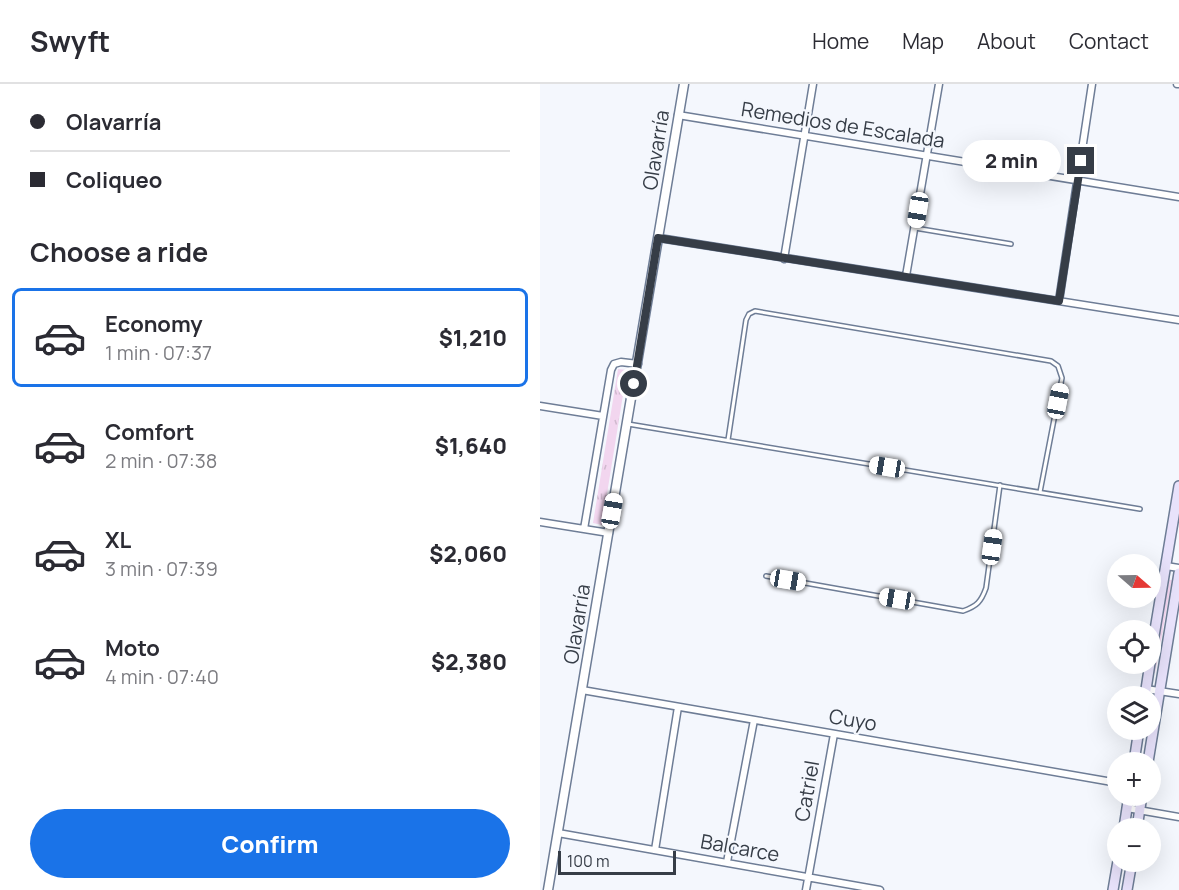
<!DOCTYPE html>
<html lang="en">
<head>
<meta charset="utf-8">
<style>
	body { margin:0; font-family:Manrope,sans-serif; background:#f7f7f7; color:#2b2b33; height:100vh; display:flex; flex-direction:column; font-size:22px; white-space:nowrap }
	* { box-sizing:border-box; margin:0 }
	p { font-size:20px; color:#7c7c81 }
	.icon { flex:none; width:33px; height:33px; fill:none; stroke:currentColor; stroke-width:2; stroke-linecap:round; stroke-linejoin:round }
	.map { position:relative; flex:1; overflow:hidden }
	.panel { display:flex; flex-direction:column; background:#fff; width:540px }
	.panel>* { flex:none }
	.top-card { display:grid; align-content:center; height:132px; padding:0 30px; background:#fff }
	.needle { width:39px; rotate:110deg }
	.buttons { position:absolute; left:567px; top:470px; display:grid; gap:12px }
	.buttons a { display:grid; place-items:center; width:54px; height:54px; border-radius:50%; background:#fff; box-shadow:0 6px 24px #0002; font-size:30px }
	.scale { position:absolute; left:18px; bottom:15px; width:118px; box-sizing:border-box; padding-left:6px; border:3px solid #363d47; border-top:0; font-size:16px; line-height:21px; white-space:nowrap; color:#363d47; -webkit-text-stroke:4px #f4f7fd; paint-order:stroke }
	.end { position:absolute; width:27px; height:27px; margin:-14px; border:8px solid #363d47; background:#fff; box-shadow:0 0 0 3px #fff }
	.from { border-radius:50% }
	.bubble { position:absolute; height:42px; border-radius:21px; background:#fff; box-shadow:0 6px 24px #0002; font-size:20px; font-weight:800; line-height:42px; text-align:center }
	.car { position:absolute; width:18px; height:36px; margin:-18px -9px; border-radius:8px; box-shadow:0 0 4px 2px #0007; background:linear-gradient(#fff 24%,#345 0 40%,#fff 0 76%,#345 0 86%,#fff 0) }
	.top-card b { display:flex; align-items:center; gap:21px; height:57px; font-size:22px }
	.top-card b+b { border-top:2px solid #e1e1e2 }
	.top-card i { width:15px; height:15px; background:#2b2b33 }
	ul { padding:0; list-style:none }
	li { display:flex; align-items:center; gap:18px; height:99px; margin:0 12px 9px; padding:0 18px; border:3px solid transparent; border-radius:9px }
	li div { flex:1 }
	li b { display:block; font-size:22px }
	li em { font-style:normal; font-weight:800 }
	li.on { border-color:#1a73e8 }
	li>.icon { width:54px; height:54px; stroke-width:1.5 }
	h2 { padding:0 30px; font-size:27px; line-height:72px }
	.primary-button { display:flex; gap:12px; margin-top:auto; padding:12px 30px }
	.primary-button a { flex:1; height:69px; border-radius:36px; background:#1a73e8; color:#fff; font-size:24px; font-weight:800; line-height:69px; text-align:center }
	header { display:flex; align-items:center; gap:36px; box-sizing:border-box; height:84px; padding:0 30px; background:#fff; border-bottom:2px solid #e1e1e2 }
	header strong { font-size:28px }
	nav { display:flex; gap:33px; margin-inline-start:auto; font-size:21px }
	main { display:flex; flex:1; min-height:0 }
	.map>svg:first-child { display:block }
</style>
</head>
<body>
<header>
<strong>Swyft</strong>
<nav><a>Home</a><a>Map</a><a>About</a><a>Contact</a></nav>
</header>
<main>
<section class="panel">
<div class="top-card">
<b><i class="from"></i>Olavarría</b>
<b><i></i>Coliqueo</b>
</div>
<h2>Choose a ride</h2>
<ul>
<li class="on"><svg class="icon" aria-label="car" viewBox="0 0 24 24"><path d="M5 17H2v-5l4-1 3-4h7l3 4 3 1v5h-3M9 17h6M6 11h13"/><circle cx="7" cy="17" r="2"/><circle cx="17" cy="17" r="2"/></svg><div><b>Economy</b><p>1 min · 07:37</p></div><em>$1,210</em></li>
<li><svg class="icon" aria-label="car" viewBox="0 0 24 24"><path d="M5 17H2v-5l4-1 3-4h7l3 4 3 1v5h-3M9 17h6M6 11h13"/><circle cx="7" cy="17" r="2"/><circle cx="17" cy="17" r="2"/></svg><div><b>Comfort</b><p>2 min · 07:38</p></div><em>$1,640</em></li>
<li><svg class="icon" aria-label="car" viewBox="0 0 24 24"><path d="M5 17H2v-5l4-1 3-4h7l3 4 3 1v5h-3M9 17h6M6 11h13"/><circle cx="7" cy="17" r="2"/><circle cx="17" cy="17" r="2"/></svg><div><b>XL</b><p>3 min · 07:39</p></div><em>$2,060</em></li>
<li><svg class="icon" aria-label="car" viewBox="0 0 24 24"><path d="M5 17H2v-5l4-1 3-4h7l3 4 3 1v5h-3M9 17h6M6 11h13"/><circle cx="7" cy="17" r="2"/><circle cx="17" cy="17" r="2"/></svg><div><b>Moto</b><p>4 min · 07:40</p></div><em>$2,380</em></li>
</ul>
<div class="primary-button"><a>Confirm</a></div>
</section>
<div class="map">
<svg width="639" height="806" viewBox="0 0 639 806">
	<defs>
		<pattern id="grass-tufts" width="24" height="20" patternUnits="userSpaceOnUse" patternTransform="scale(1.5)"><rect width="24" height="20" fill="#f2d6ef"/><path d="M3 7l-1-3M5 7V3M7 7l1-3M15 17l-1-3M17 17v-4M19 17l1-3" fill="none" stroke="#d0b9ce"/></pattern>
	</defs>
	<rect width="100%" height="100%" fill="#f4f7fd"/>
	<path fill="url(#grass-tufts)" d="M 78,285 L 87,286 L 62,441 L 53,439 Z
		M 629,496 L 632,496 L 615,589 L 612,589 Z"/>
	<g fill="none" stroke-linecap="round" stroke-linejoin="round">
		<defs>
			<path id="service" d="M 375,144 L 471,160
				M 88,340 L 600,425
				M 188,356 L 206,236 L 209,230 L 215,227 L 511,277 L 518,282 L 522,294 L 500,408
				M 226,492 L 423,527 C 437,522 441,518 446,504 L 460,401"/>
			<path id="minor" d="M 637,0 L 639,0
				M 138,31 L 639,113
				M 119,154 L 639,236
				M 244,175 L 273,0
				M 366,192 L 399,0
				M 519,217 L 552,0
				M 0,322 L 63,332
				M 0,438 L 69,449
				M 44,445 L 71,286 L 74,280 L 81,278 L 98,280
				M 626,482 L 639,484
				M 606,605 L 639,610
				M 42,606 L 578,699
				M 587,724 L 639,733
				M 18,749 L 340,806
				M 115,766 L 138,623
				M 187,778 L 214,636
				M 266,806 L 294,650"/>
			<path id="tertiary" d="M 8,806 L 144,0"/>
			<path id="secondary" d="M 610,576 L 639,402
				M 605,612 L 610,579
				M 594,678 L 599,645
				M 608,678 L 639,489
				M 584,744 L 589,711
				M 597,744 L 602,711
				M 573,806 L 578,777
				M 587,806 L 592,777"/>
		</defs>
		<use href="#service" stroke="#6e7d96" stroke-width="6"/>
		<use href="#minor" stroke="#6e7d96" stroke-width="9"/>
		<use href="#tertiary" stroke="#6e7d96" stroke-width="11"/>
		<use href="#secondary" stroke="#6e7d96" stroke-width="12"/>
		<use href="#service" stroke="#fff" stroke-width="3"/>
		<use href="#minor" stroke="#fff" stroke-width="6"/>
		<use href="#tertiary" stroke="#fff" stroke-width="8"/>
		<use href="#secondary" stroke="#e8e2fb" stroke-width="9"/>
	</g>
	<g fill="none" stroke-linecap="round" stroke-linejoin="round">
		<path stroke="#363d47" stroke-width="8" d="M 94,300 L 118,154 L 519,217 L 541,77"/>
	</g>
	<g text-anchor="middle" stroke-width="4.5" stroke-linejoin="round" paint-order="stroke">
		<g font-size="20" fill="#363d47" stroke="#f4f7fd">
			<text transform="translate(303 41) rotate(9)" y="7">Remedios de Escalada</text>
			<text transform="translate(116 66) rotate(-81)" y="7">Olavarría</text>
			<text transform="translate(37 540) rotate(-81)" y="7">Olavarría</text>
			<text transform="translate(313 636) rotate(10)" y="7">Cuyo</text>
			<text transform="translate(267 707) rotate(-80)" y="7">Catriel</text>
			<text transform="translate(200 764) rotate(10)" y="7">Balcarce</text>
		</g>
	</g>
</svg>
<div class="buttons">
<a><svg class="needle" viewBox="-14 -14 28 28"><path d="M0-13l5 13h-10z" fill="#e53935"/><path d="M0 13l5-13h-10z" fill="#7c7c81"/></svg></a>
<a><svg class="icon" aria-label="locate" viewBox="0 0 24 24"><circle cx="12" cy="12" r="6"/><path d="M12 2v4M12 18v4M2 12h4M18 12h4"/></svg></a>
<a><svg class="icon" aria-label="layers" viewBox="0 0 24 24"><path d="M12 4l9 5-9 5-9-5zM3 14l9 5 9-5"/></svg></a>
<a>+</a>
<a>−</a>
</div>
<div class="scale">100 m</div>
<i class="end from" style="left:94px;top:300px"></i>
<i class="end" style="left:541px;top:77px"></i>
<div class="bubble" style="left:422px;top:56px;width:99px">2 min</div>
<i class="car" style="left:378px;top:126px;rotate:189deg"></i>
<i class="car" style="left:518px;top:317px;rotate:11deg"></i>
<i class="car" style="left:347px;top:383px;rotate:279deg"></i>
<i class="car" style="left:72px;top:427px;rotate:10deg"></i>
<i class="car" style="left:452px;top:463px;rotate:8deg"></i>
<i class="car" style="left:248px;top:496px;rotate:100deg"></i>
<i class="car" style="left:357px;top:515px;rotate:280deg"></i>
</div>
</main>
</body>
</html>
